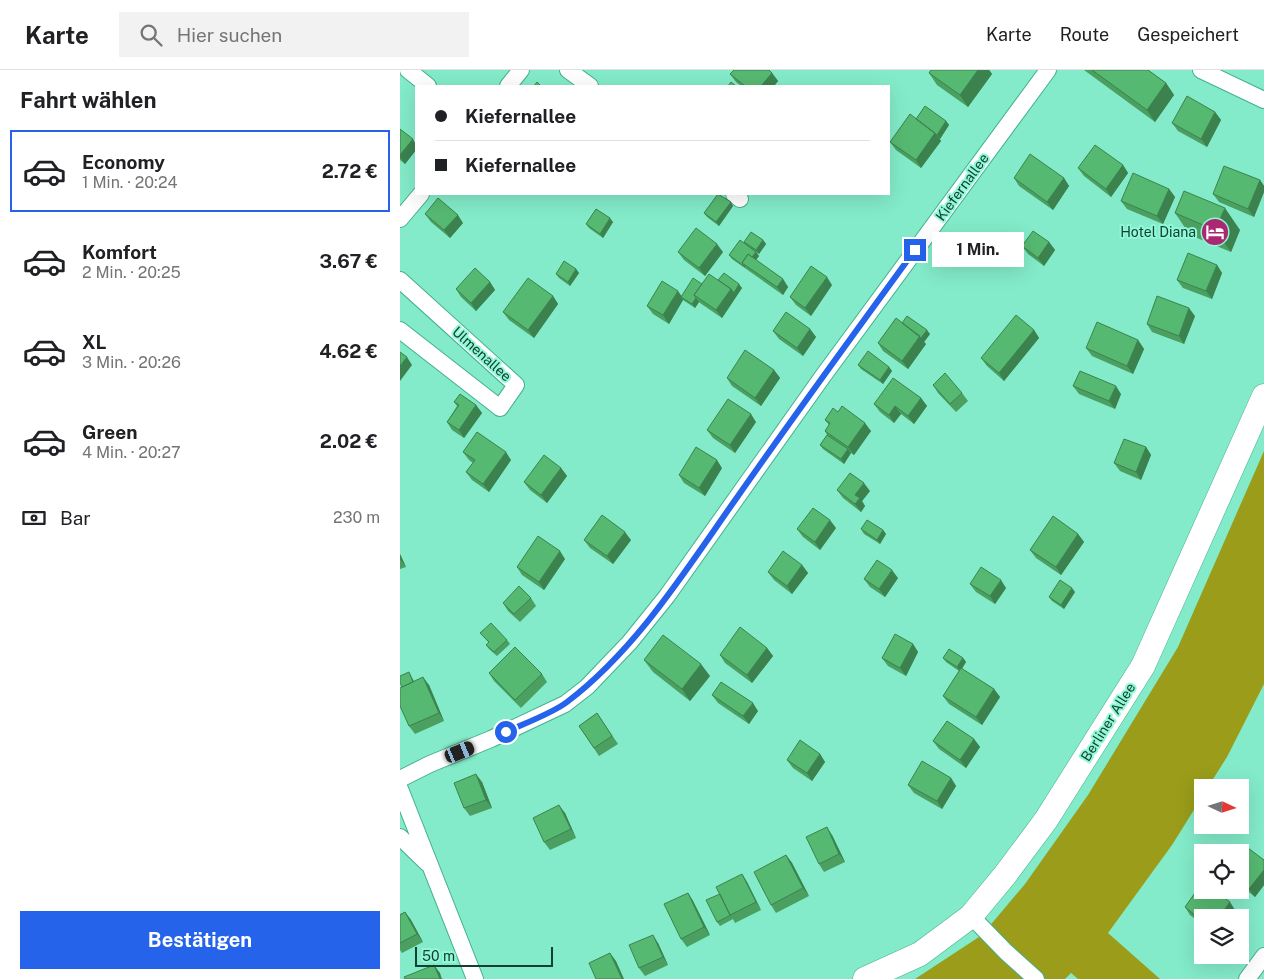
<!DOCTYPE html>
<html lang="de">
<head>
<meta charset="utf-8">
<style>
	body { margin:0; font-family:"Public Sans",sans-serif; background:#f2f2f2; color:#202124; height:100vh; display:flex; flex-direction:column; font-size:19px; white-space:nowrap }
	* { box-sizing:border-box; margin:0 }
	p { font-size:16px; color:#757577 }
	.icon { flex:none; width:28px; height:28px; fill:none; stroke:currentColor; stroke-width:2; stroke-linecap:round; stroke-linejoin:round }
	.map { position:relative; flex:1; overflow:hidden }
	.drawer { display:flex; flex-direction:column; background:#fff; width:400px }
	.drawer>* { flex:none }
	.hud { position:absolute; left:15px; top:15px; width:475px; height:110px; border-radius:0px; box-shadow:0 5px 20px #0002; display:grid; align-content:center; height:110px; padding:0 20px; background:#fff }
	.needle { width:32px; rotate:94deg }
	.fabs { position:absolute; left:794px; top:709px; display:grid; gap:10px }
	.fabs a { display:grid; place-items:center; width:55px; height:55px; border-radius:0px; background:#fff; box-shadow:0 5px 20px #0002; font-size:25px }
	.scale { position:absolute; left:15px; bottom:12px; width:138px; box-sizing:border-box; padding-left:5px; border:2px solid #134033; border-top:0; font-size:14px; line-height:18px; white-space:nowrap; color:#134033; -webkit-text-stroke:4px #91f8d6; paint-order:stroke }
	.end { position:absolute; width:22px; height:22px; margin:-11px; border:6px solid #2563eb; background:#fff; box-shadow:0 0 0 2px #fff }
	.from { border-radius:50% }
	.bubble { position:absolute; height:35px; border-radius:0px; background:#fff; box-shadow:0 5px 20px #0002; font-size:16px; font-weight:700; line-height:35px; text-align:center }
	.car { position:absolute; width:15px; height:30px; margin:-15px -8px; border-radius:6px; box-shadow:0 0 4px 1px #0007; background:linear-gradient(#222 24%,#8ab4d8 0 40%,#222 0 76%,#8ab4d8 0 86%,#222 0) }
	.hud b { display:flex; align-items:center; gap:18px; height:48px; font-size:19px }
	.hud b+b { border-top:1px solid #e0e0e0 }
	.hud i { width:12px; height:12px; background:#202124 }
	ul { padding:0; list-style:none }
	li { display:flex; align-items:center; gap:15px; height:82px; margin:0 10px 8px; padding:0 10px; border:2px solid transparent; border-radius:0px }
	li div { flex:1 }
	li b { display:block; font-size:19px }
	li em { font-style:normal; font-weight:700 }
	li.active { border-color:#2563eb }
	li>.icon { width:45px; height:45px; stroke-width:1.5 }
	h2 { padding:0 20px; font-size:22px; line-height:60px }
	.pay { display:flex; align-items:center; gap:12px; height:55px; padding:0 20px; font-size:19px }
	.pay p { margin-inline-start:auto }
	.button { display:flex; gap:10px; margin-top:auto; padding:10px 20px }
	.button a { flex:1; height:58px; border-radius:0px; background:#2563eb; color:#fff; font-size:20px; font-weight:700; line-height:58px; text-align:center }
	header { display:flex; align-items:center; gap:30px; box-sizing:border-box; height:70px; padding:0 25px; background:#fff; border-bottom:1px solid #e0e0e0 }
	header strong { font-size:24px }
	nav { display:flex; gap:28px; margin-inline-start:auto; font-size:18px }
	.search { width:350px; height:45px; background:#f2f2f2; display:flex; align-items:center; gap:12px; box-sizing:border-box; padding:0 18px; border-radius:0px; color:#757577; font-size:19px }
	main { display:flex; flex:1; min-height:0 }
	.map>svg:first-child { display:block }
</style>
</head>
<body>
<header>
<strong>Karte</strong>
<div class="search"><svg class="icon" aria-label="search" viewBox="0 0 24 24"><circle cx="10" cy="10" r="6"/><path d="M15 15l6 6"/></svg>Hier suchen</div>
<nav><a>Karte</a><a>Route</a><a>Gespeichert</a></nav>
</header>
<main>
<section class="drawer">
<h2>Fahrt wählen</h2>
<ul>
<li class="active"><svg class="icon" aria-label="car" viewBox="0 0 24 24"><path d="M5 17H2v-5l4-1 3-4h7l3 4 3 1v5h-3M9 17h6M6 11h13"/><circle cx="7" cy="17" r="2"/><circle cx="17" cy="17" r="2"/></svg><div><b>Economy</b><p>1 Min. · 20:24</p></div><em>2.72 €</em></li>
<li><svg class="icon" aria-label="car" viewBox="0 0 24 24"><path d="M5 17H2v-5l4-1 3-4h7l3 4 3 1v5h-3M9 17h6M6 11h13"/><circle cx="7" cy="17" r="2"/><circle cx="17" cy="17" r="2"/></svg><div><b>Komfort</b><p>2 Min. · 20:25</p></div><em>3.67 €</em></li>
<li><svg class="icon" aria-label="car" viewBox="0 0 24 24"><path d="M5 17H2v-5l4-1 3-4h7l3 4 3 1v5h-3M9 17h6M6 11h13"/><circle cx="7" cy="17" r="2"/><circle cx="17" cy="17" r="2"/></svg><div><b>XL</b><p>3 Min. · 20:26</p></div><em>4.62 €</em></li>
<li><svg class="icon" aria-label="car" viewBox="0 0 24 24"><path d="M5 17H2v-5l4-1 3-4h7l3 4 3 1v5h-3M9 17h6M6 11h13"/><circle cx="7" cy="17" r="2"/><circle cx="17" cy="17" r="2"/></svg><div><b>Green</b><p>4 Min. · 20:27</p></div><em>2.02 €</em></li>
</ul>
<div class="pay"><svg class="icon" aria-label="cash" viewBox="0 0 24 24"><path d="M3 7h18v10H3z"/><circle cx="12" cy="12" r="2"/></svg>Bar<p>230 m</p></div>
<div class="button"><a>Bestätigen</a></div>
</section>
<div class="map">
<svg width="864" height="909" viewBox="0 0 864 909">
	<rect width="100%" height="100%" fill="#83ebc9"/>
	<path fill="#9a9c1a" d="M 864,381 L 864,614 L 827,687 L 808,717 L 802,718 L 802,727 L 772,775 L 708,863 L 760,909 L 678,909 L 671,903 L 665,909 L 515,909 L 582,865 L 625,814 L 688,725 L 778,577 Z"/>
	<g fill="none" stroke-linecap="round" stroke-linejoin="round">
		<defs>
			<path id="street" d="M 8,0 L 28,16
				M 168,0 L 190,16
				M 801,0 L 864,30
				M 108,16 L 121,0
				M 334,124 L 340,129
				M 0,149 L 21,124
				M 0,210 L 116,315 L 100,338 L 0,260
				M 0,709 L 30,694 L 91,669 L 165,634 L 187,617 L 230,572 L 267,526 L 423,306 L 648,0
				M 0,719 L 75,909
				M 0,767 L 27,793
				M 571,846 L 606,882 L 636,909
				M 847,909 L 864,886"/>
			<path id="secondary" d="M 465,909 L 520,884 L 571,846 L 605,805 L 646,750 L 743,596 L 864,326"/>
		</defs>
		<use href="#street" stroke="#45af90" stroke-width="18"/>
		<use href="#secondary" stroke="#45af90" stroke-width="25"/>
		<use href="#street" stroke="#fff" stroke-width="16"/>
		<use href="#secondary" stroke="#fff" stroke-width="24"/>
	</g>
	<path fill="#4a9f61" d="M 531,0 L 589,0 L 592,4 L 568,37 L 537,15 L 529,3 Z
		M 684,0 L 748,0 L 766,13 L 774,25 L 755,52 Z
		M 372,3 L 378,11 L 374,16 L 341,16 L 336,12 L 330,4 Z
		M 815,42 L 821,50 L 807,77 L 778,61 L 772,53 Z
		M 516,49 L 546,51 L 549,55 L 540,69 L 539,68 L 541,71 L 521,98 L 496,80 L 490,72 Z
		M 0,59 L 16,75 L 16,80 L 5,94 L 0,90 Z
		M 723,95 L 728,103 L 711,127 L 684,106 L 678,98 Z
		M 614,108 L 664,108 L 669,116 L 653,140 L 619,116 Z
		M 860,110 L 864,116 L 864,122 L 854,147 L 819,132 L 813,124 Z
		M 769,119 L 775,127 L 763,154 L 727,139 L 721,131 Z
		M 333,136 L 319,156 L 307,147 L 304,143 Z
		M 775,143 L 840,160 L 831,182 L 790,165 Z
		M 25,144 L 63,153 L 50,168 L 31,152 Z
		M 213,152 L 203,168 L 189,158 L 186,154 Z
		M 363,170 L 366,174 L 359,184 L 347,176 L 356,182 L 359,186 L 356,190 L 383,209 L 388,217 L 383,225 L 332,189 L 329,185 L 347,176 L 344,172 Z
		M 649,172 L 655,180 L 644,196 L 628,184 L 622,176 Z
		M 278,182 L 323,182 L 305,206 L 284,190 Z
		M 817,195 L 822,203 L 812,229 L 783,218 L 777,210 Z
		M 176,199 L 179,203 L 170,216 L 159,208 L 156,204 Z
		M 318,210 L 342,218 L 322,248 L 300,233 L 299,232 L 295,238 L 283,230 L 269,254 L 253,244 L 247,236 L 282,226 L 302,214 Z
		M 90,212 L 95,220 L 76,241 L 61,227 L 56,219 Z
		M 432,215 L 411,246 L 396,235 L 390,227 Z
		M 153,226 L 158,234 L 134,268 L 109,250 L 103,242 Z
		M 795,246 L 784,274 L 752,262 L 747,254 Z
		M 502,253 L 530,264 L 524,272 L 526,274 L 508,299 L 483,281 L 478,273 Z
		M 410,259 L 416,267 L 403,286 L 379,269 L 373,261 Z
		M 634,260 L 639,268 L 604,311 L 587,296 L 581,288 Z
		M 738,270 L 744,279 L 733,304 L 692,286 L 686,278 Z
		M 458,295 L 489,297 L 492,301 L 483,314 L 461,299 Z
		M 374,300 L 380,308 L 361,336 L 332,316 L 327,308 Z
		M 533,315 L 562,323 L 568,331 L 556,342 L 538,323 Z
		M 673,316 L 721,324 L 715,339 L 679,324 Z
		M 521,328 L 527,336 L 514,354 L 501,344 L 494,353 L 480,342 L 474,334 Z
		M 54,332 L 76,335 L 82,343 L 64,368 L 52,360 L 47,352 L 57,336 Z
		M 438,342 L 471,361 L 454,385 L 451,383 L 444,394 L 423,379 L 420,375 L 427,365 L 425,361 L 429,355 L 425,350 Z
		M 356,352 L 335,383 L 313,368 L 307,360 Z
		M 746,377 L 751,385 L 741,410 L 720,401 L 714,393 Z
		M 63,382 L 111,390 L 89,422 L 72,410 L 66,402 L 73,393 L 69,390 Z
		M 161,398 L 167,406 L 147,433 L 130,420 L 124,412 Z
		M 322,398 L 305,426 L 284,413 L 279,405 Z
		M 437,420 L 470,421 L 462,431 L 465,436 L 461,442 L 443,428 Z
		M 436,458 L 420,480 L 403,467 L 397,459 Z
		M 461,459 L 483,460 L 486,464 L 480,474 L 464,464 Z
		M 678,464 L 684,472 L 661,505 L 636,488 L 630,480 Z
		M 184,470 L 231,470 L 213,494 L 190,478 Z
		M 0,484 L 6,497 L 0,499 Z
		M 165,489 L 144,520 L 122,505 L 117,497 Z
		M 402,495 L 408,503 L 392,524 L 374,510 L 368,502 Z
		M 498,508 L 485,527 L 470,517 L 464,509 Z
		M 570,514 L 606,518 L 595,534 L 576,522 Z
		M 675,522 L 664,539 L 652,531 L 649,527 Z
		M 131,528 L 136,536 L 120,552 L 108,541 L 103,533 Z
		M 80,563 L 107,570 L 110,574 L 97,586 L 89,579 L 86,575 L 89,573 Z
		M 513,574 L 518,582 L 506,606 L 488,596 L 482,588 Z
		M 367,578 L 373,586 L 352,613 L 325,593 L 320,585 Z
		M 543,588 L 563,588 L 566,592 L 562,599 L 594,619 L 600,627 L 582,655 L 549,634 L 543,626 L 559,601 L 546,592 Z
		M 244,590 L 310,606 L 290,631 L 253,602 Z
		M 9,602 L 14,611 L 29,615 L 44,651 L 15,664 L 9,656 L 2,617 Z
		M 89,603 L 142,604 L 147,612 L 121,638 L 94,611 Z
		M 312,625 L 358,641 L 349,654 L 318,633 Z
		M 197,643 L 218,674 L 199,686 L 179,656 Z
		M 574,669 L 580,677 L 566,698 L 539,679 L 533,671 Z
		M 420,684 L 425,692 L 412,711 L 393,698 L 387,690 Z
		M 551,708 L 556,716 L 542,739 L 514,723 L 508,715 Z
		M 82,712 L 92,738 L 70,746 L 64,738 Z
		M 165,743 L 176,768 L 150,780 L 144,772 Z
		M 432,765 L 445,792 L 424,802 L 419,794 Z
		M 386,785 L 392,793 L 409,826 L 376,843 L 371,835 Z
		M 840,788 L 864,790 L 864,815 L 855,827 L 840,815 Z
		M 342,804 L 347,812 L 361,840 L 335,853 L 333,849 L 320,856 L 317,852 L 320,824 Z
		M 288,823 L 293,831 L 310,865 L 287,877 L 281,869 Z
		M 785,837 L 835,840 L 829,848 L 802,848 L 802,854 L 790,845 Z
		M 5,842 L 11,850 L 23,872 L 2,883 L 0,880 L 0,844 Z
		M 258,873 L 268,895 L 245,906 L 239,898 Z"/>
	<path fill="#3c824f" d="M 578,0 L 589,0 L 592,4 L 568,37 L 560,25 Z
		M 372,3 L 378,11 L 374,16 L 361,16 Z
		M 766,13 L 774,25 L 755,52 L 747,40 Z
		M 815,42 L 821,50 L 807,77 L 801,69 Z
		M 546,51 L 549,55 L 540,69 L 537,65 Z
		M 535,63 L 541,71 L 521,98 L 516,90 Z
		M 13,69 L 16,75 L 16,80 L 5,94 L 0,87 L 0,85 Z
		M 723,95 L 728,103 L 711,127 L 706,119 Z
		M 664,108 L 669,116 L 653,140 L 647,132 Z
		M 860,110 L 864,116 L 864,122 L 854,147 L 848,139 Z
		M 769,119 L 775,127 L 763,154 L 757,146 Z
		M 331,132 L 333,136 L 319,156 L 316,152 Z
		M 825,138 L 840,160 L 831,182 L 815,160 Z
		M 58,145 L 63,153 L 50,168 L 44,160 Z
		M 210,148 L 213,152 L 203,168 L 200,164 Z
		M 363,170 L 366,174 L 359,184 L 356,180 Z
		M 649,172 L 655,180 L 644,196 L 638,188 Z
		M 317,174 L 323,182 L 305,206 L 299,198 Z
		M 356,182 L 359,186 L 350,198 L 346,195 Z
		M 817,195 L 822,203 L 812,229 L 806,221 Z
		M 176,199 L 179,203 L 170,216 L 168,212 Z
		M 427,207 L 432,215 L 411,246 L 405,238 Z
		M 383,209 L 388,217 L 383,225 L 377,217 Z
		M 90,212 L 95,220 L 76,241 L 71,233 Z
		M 339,214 L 342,218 L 322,248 L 316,240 L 331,219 Z
		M 278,221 L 283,228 L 281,227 L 283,230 L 269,254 L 263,245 Z
		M 153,226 L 158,234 L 134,268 L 128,260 Z
		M 296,228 L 299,232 L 295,238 L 292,234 Z
		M 789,238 L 795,246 L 784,274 L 779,266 Z
		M 410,259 L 416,267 L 403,286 L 397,278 Z
		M 527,260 L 530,264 L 524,272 L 526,274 L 508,299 L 502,291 L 520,266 Z
		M 634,260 L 639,268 L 604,311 L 599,303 Z
		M 738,270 L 744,279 L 733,304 L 727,296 Z
		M 7,287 L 12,295 L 0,311 L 0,296 Z
		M 489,297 L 492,301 L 483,314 L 480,310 Z
		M 374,300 L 380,308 L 361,336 L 355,328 Z
		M 716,316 L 721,324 L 715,339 L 709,331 Z
		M 521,328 L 527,336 L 514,354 L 508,346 Z
		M 76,335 L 82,343 L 64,368 L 59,360 Z
		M 495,336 L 501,344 L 494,353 L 489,345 Z
		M 351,344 L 356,352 L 335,383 L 330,375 Z
		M 465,353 L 471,361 L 454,385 L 448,377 Z
		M 746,377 L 751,385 L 741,410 L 736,402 Z
		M 448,379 L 451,383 L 444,394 L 441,389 Z
		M 106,382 L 111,390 L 89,422 L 83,414 Z
		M 317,390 L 322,398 L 305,426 L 299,418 Z
		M 161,398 L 167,406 L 147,433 L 141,425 Z
		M 464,413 L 470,421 L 462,431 L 465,436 L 461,442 L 455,434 L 455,425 Z
		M 430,450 L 436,458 L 420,480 L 415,472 Z
		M 483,460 L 486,464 L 480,474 L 477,470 Z
		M 225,462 L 231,470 L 213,494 L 207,486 Z
		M 678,464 L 684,472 L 661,505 L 656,497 Z
		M 160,481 L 165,489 L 144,520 L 139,512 Z
		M 0,484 L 6,497 L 0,489 Z
		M 402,495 L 408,503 L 392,524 L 387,516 Z
		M 492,500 L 498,508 L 485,527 L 479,519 Z
		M 601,510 L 606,518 L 595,534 L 590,526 Z
		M 672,518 L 675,522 L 664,539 L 661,535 Z
		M 513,574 L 518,582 L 506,606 L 500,598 Z
		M 367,578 L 373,586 L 352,613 L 347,605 Z
		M 563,588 L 566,592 L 560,601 L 557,597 Z
		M 301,594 L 310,606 L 290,631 L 282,619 Z
		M 23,607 L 29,615 L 44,651 L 39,643 Z
		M 594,619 L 600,627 L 582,655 L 576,647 Z
		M 353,633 L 358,641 L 349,654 L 343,646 Z
		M 574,669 L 580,677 L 566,698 L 560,690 Z
		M 420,684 L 425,692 L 412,711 L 407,703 Z
		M 76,704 L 82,712 L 92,738 L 86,730 Z
		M 551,708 L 556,716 L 542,739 L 537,731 Z
		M 159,735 L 165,743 L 176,768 L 171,759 Z
		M 427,757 L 432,765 L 445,792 L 439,784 Z
		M 386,785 L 392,793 L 409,826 L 403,818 Z
		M 864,800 L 864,815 L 855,827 L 849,819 Z
		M 342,804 L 347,812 L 361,840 L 356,832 Z
		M 288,823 L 293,831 L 310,865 L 304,857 Z
		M 830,832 L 835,840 L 829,848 L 818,848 Z
		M 5,842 L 11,850 L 23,872 L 17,864 Z
		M 253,865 L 258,873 L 268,895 L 263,887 Z
		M 210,883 L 216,891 L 224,909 L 222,909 Z
		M 34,895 L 40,903 L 42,909 L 40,909 Z"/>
	<path fill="#56b971" stroke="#3c824f" d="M 334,0 L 369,0 L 372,3 L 361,16 L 345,16 L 330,4 Z
		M 531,0 L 578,0 L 560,25 L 529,3 Z
		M 692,0 L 748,0 L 766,13 L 747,40 Z
		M 137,12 L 141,16 L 134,16 Z
		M 331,12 L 336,16 L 328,16 Z
		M 787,26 L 815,42 L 801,69 L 772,53 Z
		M 525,36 L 546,51 L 537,65 L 516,49 Z
		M 510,44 L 535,63 L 516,90 L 490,72 Z
		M 0,59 L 13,69 L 0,85 Z
		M 695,75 L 723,95 L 706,119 L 678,98 Z
		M 630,84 L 664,108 L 647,132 L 614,108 Z
		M 824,96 L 860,110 L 848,139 L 813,124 Z
		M 733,103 L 769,119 L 757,146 L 721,131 Z
		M 784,121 L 825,138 L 815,160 L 775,143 Z
		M 318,124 L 331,132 L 316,152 L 304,143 Z
		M 38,128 L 58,145 L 44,160 L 25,144 Z
		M 196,139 L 210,148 L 200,164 L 186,154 Z
		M 296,158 L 317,174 L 299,198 L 278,182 Z
		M 633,161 L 649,172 L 638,188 L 622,176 Z
		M 351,162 L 363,170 L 356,180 L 344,172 Z
		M 340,170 L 356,182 L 352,187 L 348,184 L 342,193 L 345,197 L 329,185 Z
		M 788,183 L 817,195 L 806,221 L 777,210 Z
		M 348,184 L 383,209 L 377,217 L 342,193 Z
		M 164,191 L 176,199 L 168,212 L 156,204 Z
		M 411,196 L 427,207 L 405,238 L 390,227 Z
		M 75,198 L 90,212 L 71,233 L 56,219 Z
		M 324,203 L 339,214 L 334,223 L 331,219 L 318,210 Z
		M 309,204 L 331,219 L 316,240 L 294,225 Z
		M 128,208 L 153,226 L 128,260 L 103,242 Z
		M 293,208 L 302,214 L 294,225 L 296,228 L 292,234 L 281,227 Z
		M 262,211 L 278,221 L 263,245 L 247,236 Z
		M 757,226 L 789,238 L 779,266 L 747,254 Z
		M 386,242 L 410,259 L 397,278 L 373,261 Z
		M 616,245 L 634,260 L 599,303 L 581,288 Z
		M 507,246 L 527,260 L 521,268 L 502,253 Z
		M 496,248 L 520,266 L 502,291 L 478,273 Z
		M 697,252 L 738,270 L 727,296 L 686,278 Z
		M 345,280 L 374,300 L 355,328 L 327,308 Z
		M 468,281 L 489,297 L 480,310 L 458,295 Z
		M 0,282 L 7,287 L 0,296 Z
		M 680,301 L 716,316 L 709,331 L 673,316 Z
		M 545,303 L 562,323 L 550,334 L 533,315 Z
		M 493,308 L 521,328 L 508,346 L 495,336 L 489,345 L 474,334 Z
		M 60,324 L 76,335 L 59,360 L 47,352 L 59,335 L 54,332 Z
		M 328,329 L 351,344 L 330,375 L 307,360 Z
		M 442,336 L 465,353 L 448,377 L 425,361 L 430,353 L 425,350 L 433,338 L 438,342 Z
		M 77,362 L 106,382 L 83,414 L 66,402 L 75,390 L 63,382 Z
		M 427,365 L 448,379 L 441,389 L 420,375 Z
		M 724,369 L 746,377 L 736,402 L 714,393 Z
		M 296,377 L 317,390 L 299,418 L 279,405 Z
		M 144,385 L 161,398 L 141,425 L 124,412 Z
		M 450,403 L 464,413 L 455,425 L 460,428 L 455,434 L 437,420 Z
		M 413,438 L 430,450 L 415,472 L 397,459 Z
		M 202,445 L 225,462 L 207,486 L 184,470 Z
		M 653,446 L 678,464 L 656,497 L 630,480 Z
		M 467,450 L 483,460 L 477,470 L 461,459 Z
		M 138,466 L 160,481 L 139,512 L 117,497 Z
		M 383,481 L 402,495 L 387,516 L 368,502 Z
		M 477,490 L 492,500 L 479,519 L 464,509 Z
		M 581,497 L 601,510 L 590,526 L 570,514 Z
		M 660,510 L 672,518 L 661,535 L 649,527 Z
		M 119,516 L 131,528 L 114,544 L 103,533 Z
		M 91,553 L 107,570 L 94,582 L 86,575 L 89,572 L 80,563 Z
		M 340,557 L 367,578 L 347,605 L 320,585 Z
		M 495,564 L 513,574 L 500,598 L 482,588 Z
		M 263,565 L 301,594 L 282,619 L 244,590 Z
		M 115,577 L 142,604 L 115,630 L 89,603 Z
		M 549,579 L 563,588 L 557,597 L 543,588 Z
		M 561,598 L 594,619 L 576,647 L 543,626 Z
		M 9,602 L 13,612 L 2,617 L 0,613 L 0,606 Z
		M 23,607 L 39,643 L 9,656 L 0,636 L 0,618 Z
		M 321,612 L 353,633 L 343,646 L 312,625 Z
		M 197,643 L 212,666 L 194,678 L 179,656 Z
		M 547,651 L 574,669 L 560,690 L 533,671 Z
		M 400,670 L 420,684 L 407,703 L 387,690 Z
		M 522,691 L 551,708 L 537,731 L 508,715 Z
		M 76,704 L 86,730 L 64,738 L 54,713 Z
		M 159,735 L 171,759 L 144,772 L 133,748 Z
		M 427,757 L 439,784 L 419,794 L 406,767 Z
		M 848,778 L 864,790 L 864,800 L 849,819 L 840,812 L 840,788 Z
		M 386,785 L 403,818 L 371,835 L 354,802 Z
		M 342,804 L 356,832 L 330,845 L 316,817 Z
		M 802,813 L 802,820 L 814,820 L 830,832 L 818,848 L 802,848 L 802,851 L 785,837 Z
		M 288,823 L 304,857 L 281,869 L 264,834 Z
		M 320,824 L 330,845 L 331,845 L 317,852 L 306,830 Z
		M 5,842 L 17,864 L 0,873 L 0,845 Z
		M 253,865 L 263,887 L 239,898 L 229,875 Z
		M 210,883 L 222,909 L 196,909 L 189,893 Z
		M 34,895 L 40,909 L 5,909 L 4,907 Z"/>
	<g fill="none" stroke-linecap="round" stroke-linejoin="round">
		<path stroke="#2563eb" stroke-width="6" d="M 106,662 C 123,654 153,643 167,632 C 238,578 287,498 338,426 C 396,343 456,261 515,180"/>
	</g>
	<defs>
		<symbol id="hotel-disc" viewBox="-11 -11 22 22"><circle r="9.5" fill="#aa2772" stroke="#91f8d6"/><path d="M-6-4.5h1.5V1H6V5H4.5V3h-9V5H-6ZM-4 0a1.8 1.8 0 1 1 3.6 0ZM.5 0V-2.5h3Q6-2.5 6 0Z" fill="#fff"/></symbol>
	</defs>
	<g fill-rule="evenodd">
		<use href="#hotel-disc" x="799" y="146" width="32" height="32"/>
	</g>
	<g text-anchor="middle" stroke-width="4" stroke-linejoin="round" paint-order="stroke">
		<g font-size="14" fill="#134033" stroke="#91f8d6">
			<text transform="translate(562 117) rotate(-54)" y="5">Kiefernallee</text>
			<text transform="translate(82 284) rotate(42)" y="5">Ulmenallee</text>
			<text transform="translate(708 652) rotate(-58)" y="5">Berliner Allee</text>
		</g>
		<g font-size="14" fill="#134033" stroke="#91f8d6" text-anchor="end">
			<text x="796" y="167">Hotel Diana</text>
		</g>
	</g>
</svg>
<div class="fabs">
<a><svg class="needle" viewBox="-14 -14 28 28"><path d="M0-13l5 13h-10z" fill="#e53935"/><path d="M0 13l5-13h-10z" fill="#757577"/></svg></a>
<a><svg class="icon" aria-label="locate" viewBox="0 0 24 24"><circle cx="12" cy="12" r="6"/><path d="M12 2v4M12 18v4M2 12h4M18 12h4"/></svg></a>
<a><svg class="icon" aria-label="layers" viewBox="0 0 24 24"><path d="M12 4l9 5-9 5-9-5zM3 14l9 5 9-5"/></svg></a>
</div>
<div class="scale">50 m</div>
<i class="end from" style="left:106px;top:662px"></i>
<i class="end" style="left:515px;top:180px"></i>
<div class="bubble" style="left:532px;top:162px;width:92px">1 Min.</div>
<i class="car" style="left:60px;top:682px;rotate:68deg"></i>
<div class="hud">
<b><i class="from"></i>Kiefernallee</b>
<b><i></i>Kiefernallee</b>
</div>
</div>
</main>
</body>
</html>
